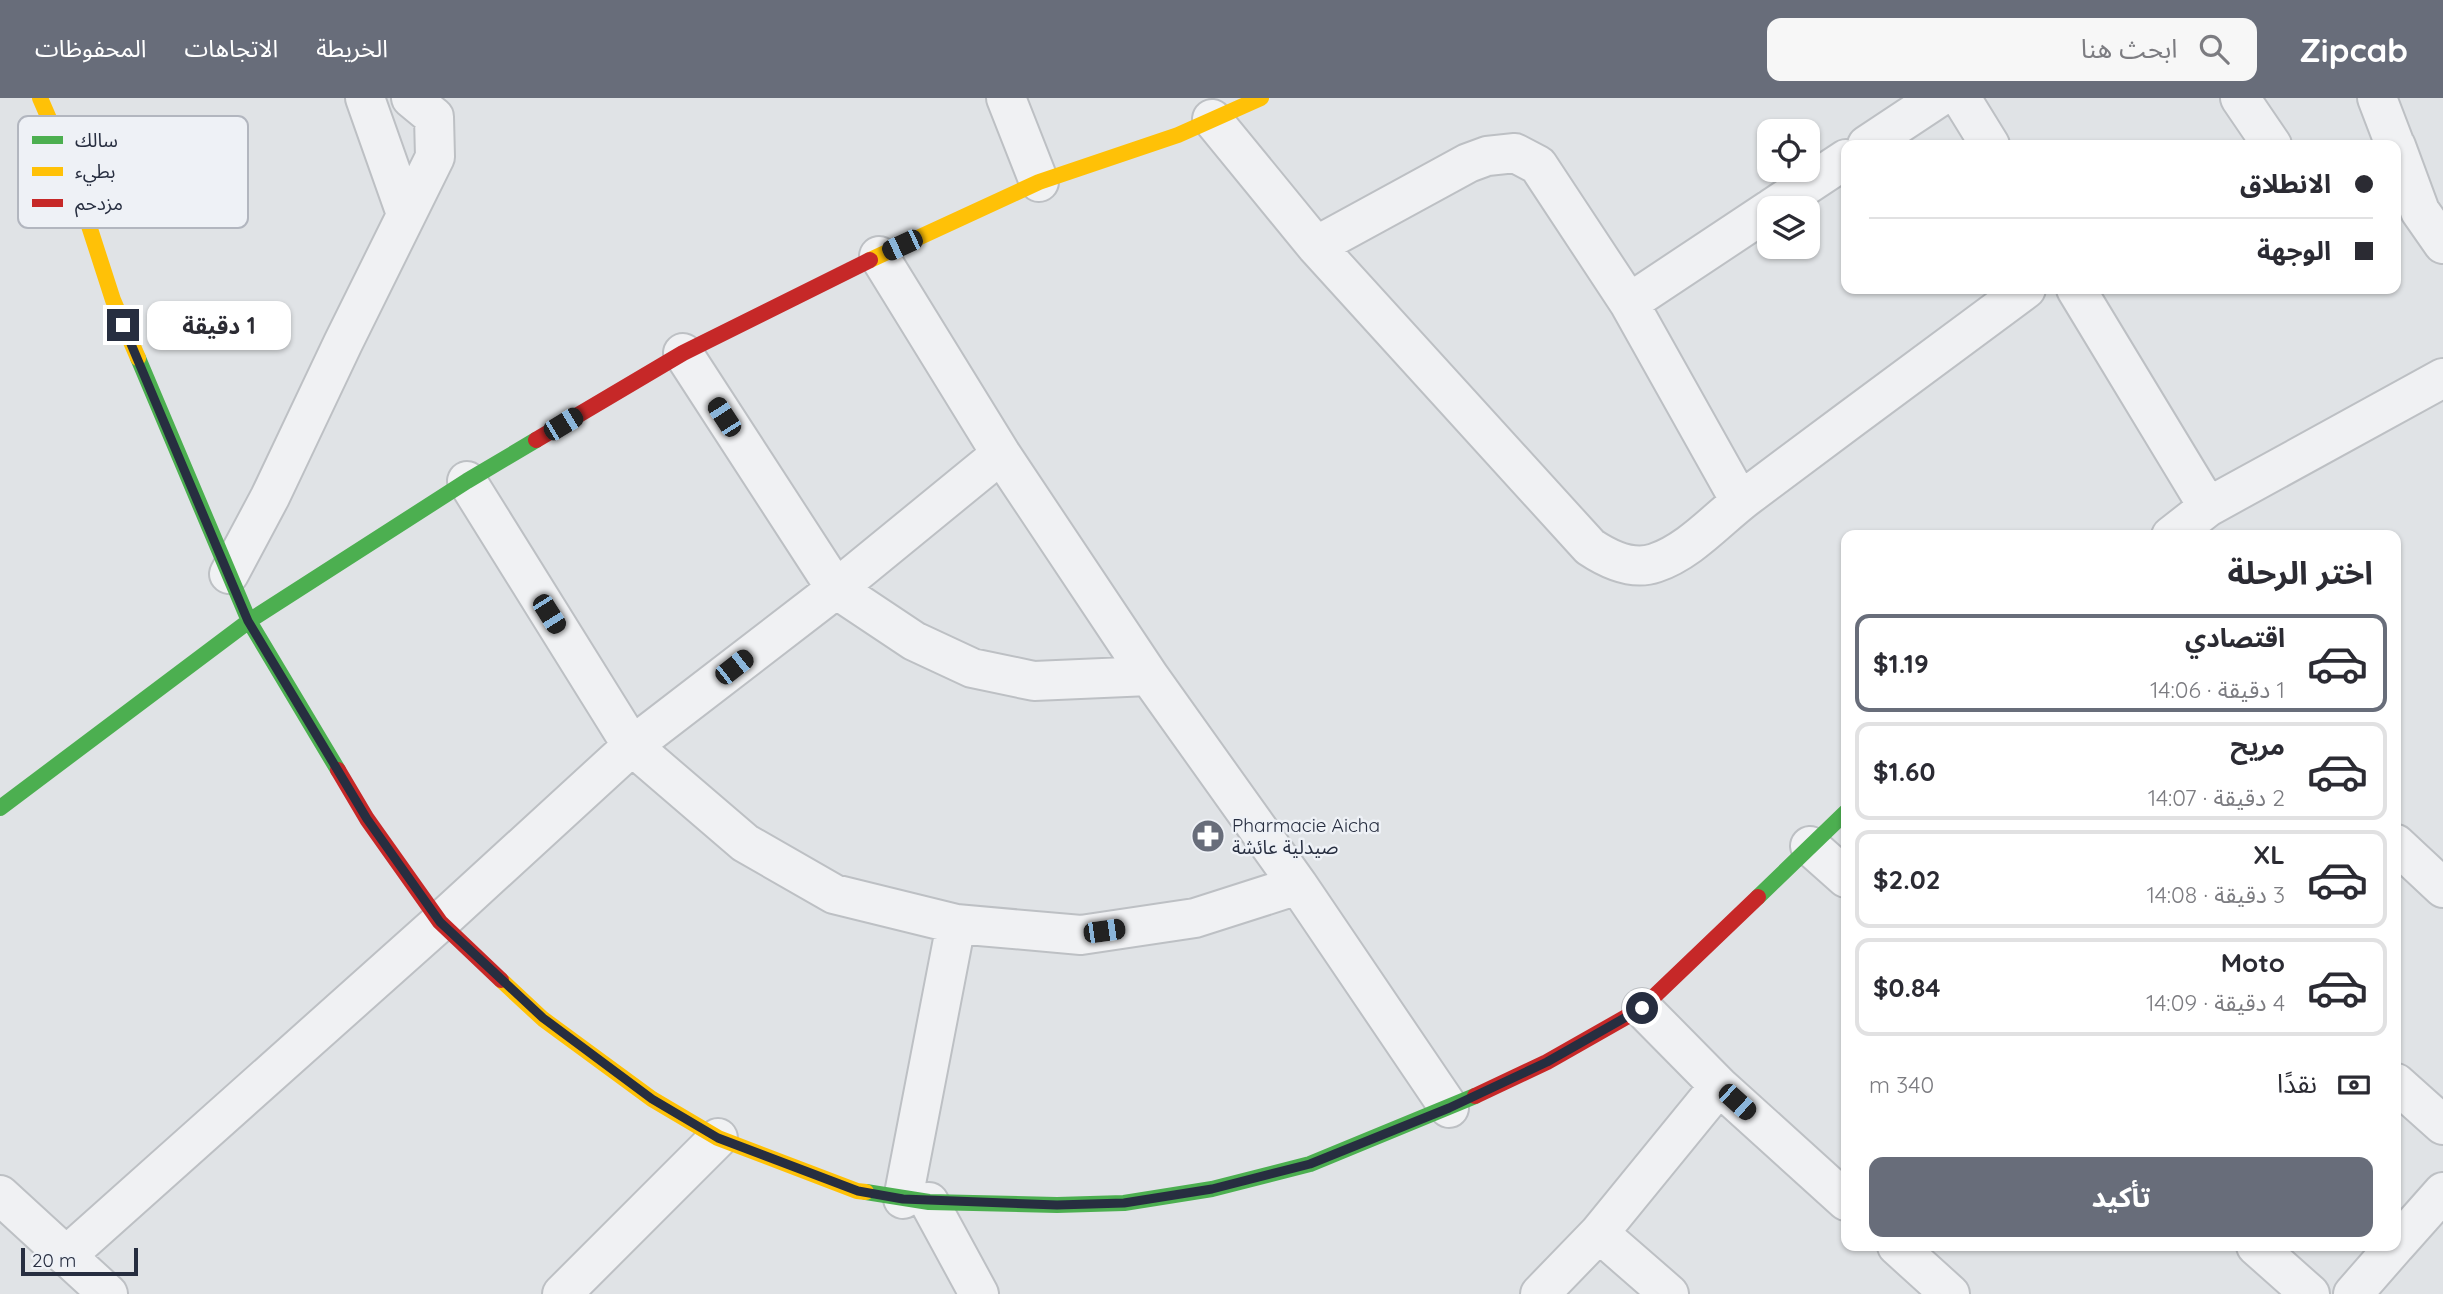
<!DOCTYPE html>
<html lang="ar">
<head>
<meta charset="utf-8">
<style>
	body { margin:0; font-family:Quicksand,"Noto Sans Arabic",sans-serif; background:#f7f7f7; color:#2b2b33; direction:rtl; height:100vh; display:flex; flex-direction:column; font-size:26px; white-space:nowrap }
	* { box-sizing:border-box; margin:0 }
	p { font-size:23px; color:#7c7c81 }
	.icon { flex:none; width:38px; height:38px; fill:none; stroke:currentColor; stroke-width:2; stroke-linecap:round; stroke-linejoin:round }
	.map { position:relative; flex:1; overflow:hidden; direction:ltr }
	.sheet { position:absolute; left:1841px; top:432px; width:560px; height:721px; display:flex; flex-direction:column; background:#fff; border-radius:14px; box-shadow:0 2px 5px #0004; direction:rtl }
	.sheet>* { flex:none }
	.hud { position:absolute; left:1841px; top:42px; width:560px; height:154px; border-radius:14px; box-shadow:0 2px 5px #0004; direction:rtl; display:grid; align-content:center; height:154px; padding:0 28px; background:#fff }
	.buttons { position:absolute; left:1757px; top:21px; display:grid; gap:14px }
	.buttons a { display:grid; place-items:center; width:63px; height:63px; border-radius:14px; background:#fff; box-shadow:0 2px 5px #0004; font-size:35px }
	.scale { position:absolute; left:21px; bottom:18px; width:117px; box-sizing:border-box; padding-left:7px; border:4px solid #272e40; border-top:0; font-size:19px; line-height:24px; white-space:nowrap; color:#272e40; -webkit-text-stroke:5px #eef1f6; paint-order:stroke }
	.end { position:absolute; width:32px; height:32px; margin:-16px; border:9px solid #272e40; background:#fff; box-shadow:0 0 0 4px #fff }
	.from { border-radius:50% }
	.bubble { position:absolute; height:49px; border-radius:14px; background:#fff; box-shadow:0 2px 5px #0004; font-size:23px; font-weight:700; line-height:49px; text-align:center; direction:rtl }
	.car { position:absolute; width:21px; height:42px; margin:-21px -10px; border-radius:9px; box-shadow:0 0 5px 2px #0007; background:linear-gradient(#222 24%,#8ab4d8 0 40%,#222 0 76%,#8ab4d8 0 86%,#222 0) }
	.hud b { display:flex; align-items:center; gap:24px; height:66px; font-size:26px }
	.hud b+b { border-top:2px solid #e1e1e2 }
	.hud i { width:18px; height:18px; background:#2b2b33 }
	ul { padding:0; list-style:none }
	li { display:flex; align-items:center; gap:21px; height:98px; margin:0 14px 10px; padding:0 14px; border:4px solid #e1e1e2; border-radius:14px }
	li div { flex:1 }
	li b { display:block; font-size:26px }
	li em { font-style:normal; font-weight:700 }
	li.selected { border-color:#686d7a }
	li>.icon { width:63px; height:63px; stroke-width:1.5 }
	h2 { padding:0 28px; font-size:32px; line-height:84px }
	.pay { display:flex; align-items:center; gap:18px; height:77px; padding:0 28px; font-size:26px }
	.pay p { margin-inline-start:auto }
	.cta { display:flex; gap:14px; margin-top:auto; padding:14px 28px }
	.cta a { flex:1; height:80px; border-radius:14px; background:#686d7a; color:#fff; font-size:28px; font-weight:700; line-height:80px; text-align:center }
	header { display:flex; align-items:center; gap:42px; box-sizing:border-box; height:98px; padding:0 35px; background:#686d7a; color:#fff }
	header strong { font-size:33px }
	nav { display:flex; gap:38px; margin-inline-start:auto; font-size:24px }
	.search { width:490px; height:63px; background:#f7f7f7; display:flex; align-items:center; gap:18px; box-sizing:border-box; padding:0 24px; border-radius:14px; color:#7c7c81; font-size:26px }
	.map>svg:first-child { display:block }
</style>
</head>
<body>
<header>
<strong>Zipcab</strong>
<div class="search"><svg class="icon" aria-label="search" viewBox="0 0 24 24"><circle cx="10" cy="10" r="6"/><path d="M15 15l6 6"/></svg>ابحث هنا</div>
<nav><a>الخريطة</a><a>الاتجاهات</a><a>المحفوظات</a></nav>
</header>
<div class="map">
<svg width="2443" height="1196" viewBox="0 0 2443 1196">
	<rect width="100%" height="100%" fill="#e0e3e6"/>
	<g fill="none" stroke-linecap="round" stroke-linejoin="round">
		<defs>
			<path id="street" d="M 365,0 L 406,116
				M 1006,0 L 1039,84
				M 1961,0 L 1990,47
				M 2240,0 L 2272,47
				M 2377,0 L 2395,47
				M 1212,21 L 1316,148 L 1590,449 C 1608,461 1632,473 1655,465 C 1691,453 1719,419 1749,397 C 1841,328 1934,259 2026,191
				M 1867,47 L 1938,0
				M 2396,48 L 2420,113 L 2443,146
				M 1772,110 L 1846,61
				M 1316,148 L 1468,65 L 1487,58 L 1515,55 L 1538,67 L 1629,205 L 1740,403
				M 879,158 L 1001,356 L 1149,578 L 1298,787 L 1449,1010
				M 2076,191 L 2208,409
				M 1629,205 L 1769,112
				M 683,255 L 836,491 L 914,543 L 972,570 L 1034,583 L 1149,578
				M 467,383 L 632,648 L 745,745 L 834,796 L 956,826 L 1081,837 L 1195,820 L 1298,787
				M 2171,438 L 2208,409 L 2443,280
				M 229,476 L 270,399 L 343,245 L 435,59 L 434,19 L 411,0
				M 2396,746 L 2443,790
				M 1810,748 L 1846,780
				M 1642,910 L 1719,988 L 1846,1103
				M 2396,985 L 2443,1027
				M 0,1097 L 108,1196
				M 903,1101 L 956,826
				M 929,1104 L 979,1196
				M 1599,1135 L 1669,1196
				M 2396,1147 L 2443,1094
				M 1897,1148 L 1950,1196
				M 2256,1148 L 2310,1196
				M 66,1158 L 440,824 L 632,648 L 836,491 L 1001,356
				M 562,1196 L 718,1040
				M 1540,1196 L 1599,1135 L 1719,988
				M 2353,1196 L 2395,1148"/>
		</defs>
		<use href="#street" stroke="#bdc0c4" stroke-width="42"/>
		<use href="#street" stroke="#f0f1f3" stroke-width="38"/>
		<path stroke="#4caf50" stroke-width="16" d="M 138,260 L 249,523 L 338,672
			M 0,710 L 249,523 L 467,383 L 536,342
			M 1758,799 L 1846,714
			M 866,1094 L 929,1104 L 1057,1107 L 1124,1105 L 1212,1091 L 1310,1066 L 1475,998"/>
		<path stroke="#ffc107" stroke-width="16" d="M 40,0 L 70,69 L 113,202 L 138,260
			M 870,162 L 1039,84 L 1178,37 L 1261,0
			M 501,882 L 543,921 L 652,1001 L 718,1040 L 857,1093 L 866,1094"/>
		<path stroke="#c62828" stroke-width="16" d="M 536,342 L 683,255 L 870,162
			M 338,672 L 367,721 L 440,824 L 501,882
			M 1475,998 L 1547,964 L 1642,910 L 1758,799"/>
	</g>
	<g fill="none" stroke-linecap="round" stroke-linejoin="round">
		<path stroke="#272e40" stroke-width="9" d="M 123,227 L 248,523 L 367,721 L 440,824 L 543,920 L 652,1001 L 718,1040 L 858,1093 L 903,1101 L 1057,1107 L 1124,1105 L 1212,1091 L 1310,1066 L 1449,1010 L 1547,964 L 1642,910"/>
	</g>
	<defs>
		<symbol id="pharmacy-disc" viewBox="-11 -11 22 22"><circle r="9.5" fill="#686d7a" stroke="#eef1f6"/><path d="M-2-6h4v4h4v4h-4v4h-4v-4h-4v-4h4Z" fill="#fff"/></symbol>
	</defs>
	<g fill-rule="evenodd">
		<use href="#pharmacy-disc" x="1189" y="719" width="38" height="38"/>
	</g>
	<g text-anchor="middle" stroke-width="5" stroke-linejoin="round" paint-order="stroke">
		<g font-size="19" fill="#272e40" stroke="#eef1f6" text-anchor="start">
			<text x="1232" y="734">Pharmacie Aicha<tspan x="1232" dy="22">صيدلية عائشة</tspan></text>
		</g>
	</g>
	<rect x="18" y="18" width="230" height="112" rx="10" fill="#eef1f6" stroke="#b2b6bf" stroke-width="2"/>
	<rect x="32" y="38" width="31" height="8" fill="#4caf50"/>
	<rect x="32" y="69" width="31" height="9" fill="#ffc107"/>
	<rect x="32" y="101" width="31" height="8" fill="#c62828"/>
	<g font-size="19" fill="#272e40">
		<text x="75" y="49">سالك</text>
		<text x="75" y="80">بطيء</text>
		<text x="75" y="112">مزدحم</text>
	</g>
</svg>
<div class="buttons">
<a><svg class="icon" aria-label="locate" viewBox="0 0 24 24"><circle cx="12" cy="12" r="6"/><path d="M12 2v4M12 18v4M2 12h4M18 12h4"/></svg></a>
<a><svg class="icon" aria-label="layers" viewBox="0 0 24 24"><path d="M12 4l9 5-9 5-9-5zM3 14l9 5 9-5"/></svg></a>
</div>
<div class="scale">20 m</div>
<i class="end from" style="left:1642px;top:910px"></i>
<i class="end" style="left:123px;top:227px"></i>
<div class="bubble" style="left:147px;top:203px;width:144px">1 دقيقة</div>
<i class="car" style="left:902px;top:147px;rotate:245deg"></i>
<i class="car" style="left:724px;top:319px;rotate:327deg"></i>
<i class="car" style="left:563px;top:326px;rotate:59deg"></i>
<i class="car" style="left:549px;top:516px;rotate:148deg"></i>
<i class="car" style="left:734px;top:569px;rotate:52deg"></i>
<i class="car" style="left:1104px;top:833px;rotate:82deg"></i>
<i class="car" style="left:1737px;top:1004px;rotate:132deg"></i>
<div class="hud">
<b><i class="from"></i>الانطلاق</b>
<b><i></i>الوجهة</b>
</div>
<section class="sheet">
<h2>اختر الرحلة</h2>
<ul>
<li class="selected"><svg class="icon" aria-label="car" viewBox="0 0 24 24"><path d="M5 17H2v-5l4-1 3-4h7l3 4 3 1v5h-3M9 17h6M6 11h13"/><circle cx="7" cy="17" r="2"/><circle cx="17" cy="17" r="2"/></svg><div><b>اقتصادي</b><p>1 دقيقة · 14:06</p></div><em>$1.19</em></li>
<li><svg class="icon" aria-label="car" viewBox="0 0 24 24"><path d="M5 17H2v-5l4-1 3-4h7l3 4 3 1v5h-3M9 17h6M6 11h13"/><circle cx="7" cy="17" r="2"/><circle cx="17" cy="17" r="2"/></svg><div><b>مريح</b><p>2 دقيقة · 14:07</p></div><em>$1.60</em></li>
<li><svg class="icon" aria-label="car" viewBox="0 0 24 24"><path d="M5 17H2v-5l4-1 3-4h7l3 4 3 1v5h-3M9 17h6M6 11h13"/><circle cx="7" cy="17" r="2"/><circle cx="17" cy="17" r="2"/></svg><div><b>XL</b><p>3 دقيقة · 14:08</p></div><em>$2.02</em></li>
<li><svg class="icon" aria-label="car" viewBox="0 0 24 24"><path d="M5 17H2v-5l4-1 3-4h7l3 4 3 1v5h-3M9 17h6M6 11h13"/><circle cx="7" cy="17" r="2"/><circle cx="17" cy="17" r="2"/></svg><div><b>Moto</b><p>4 دقيقة · 14:09</p></div><em>$0.84</em></li>
</ul>
<div class="pay"><svg class="icon" aria-label="cash" viewBox="0 0 24 24"><path d="M3 7h18v10H3z"/><circle cx="12" cy="12" r="2"/></svg>نقدًا<p>340 m</p></div>
<div class="cta"><a>تأكيد</a></div>
</section>
</div>
</body>
</html>
